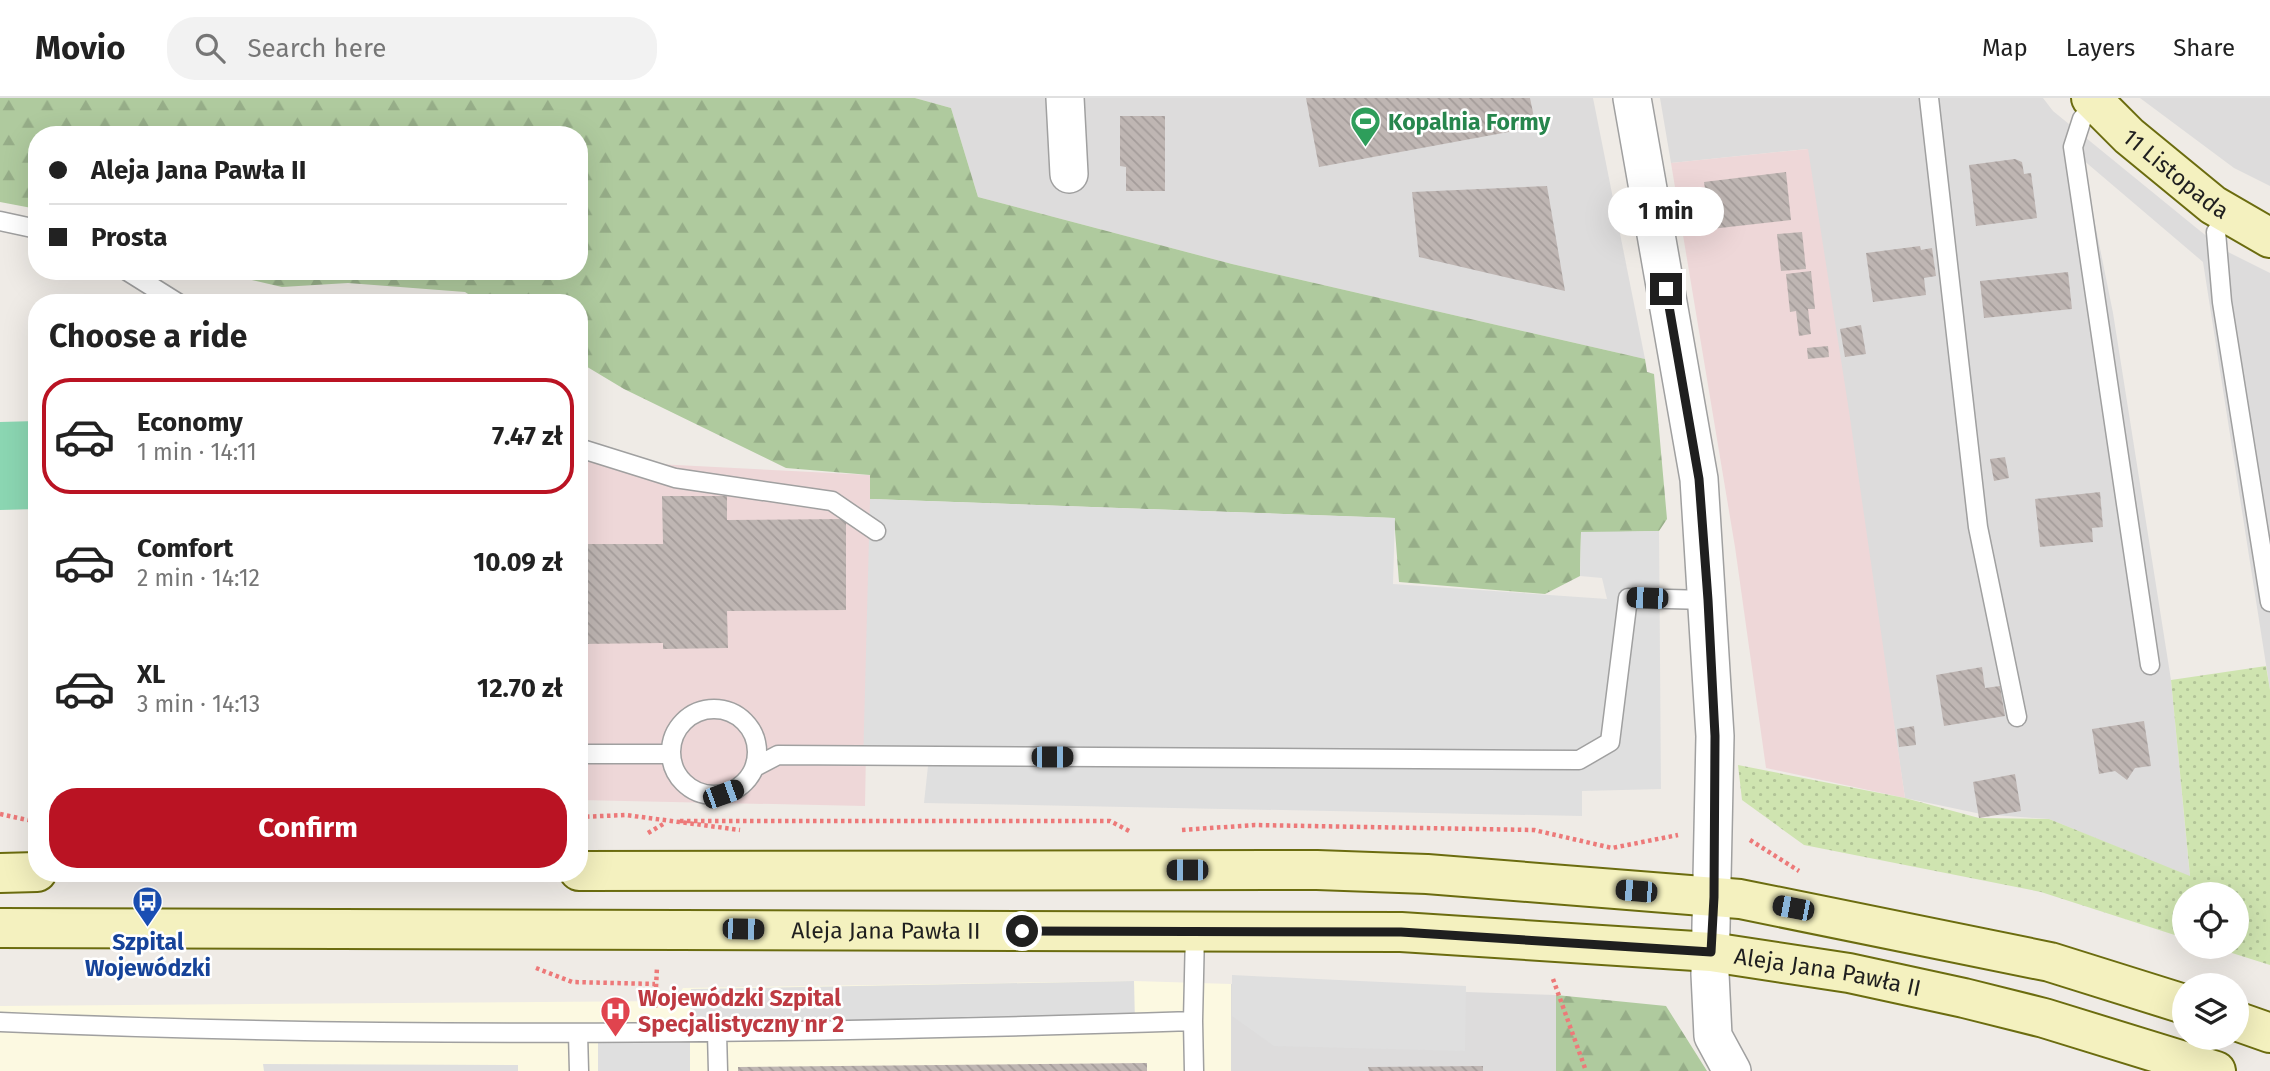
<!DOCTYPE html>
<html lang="en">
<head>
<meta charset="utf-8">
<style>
	body { margin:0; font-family:"Fira Sans",sans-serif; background:#f2f2f2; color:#222; height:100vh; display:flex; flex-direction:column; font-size:26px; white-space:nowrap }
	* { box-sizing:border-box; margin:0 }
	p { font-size:23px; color:#767676 }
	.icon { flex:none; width:38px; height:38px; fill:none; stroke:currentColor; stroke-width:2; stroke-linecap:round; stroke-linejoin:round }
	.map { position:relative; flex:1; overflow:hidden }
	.side { position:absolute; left:28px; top:196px; width:560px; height:588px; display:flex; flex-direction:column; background:#fff; border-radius:28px; box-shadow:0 7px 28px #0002 }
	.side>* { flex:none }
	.banner { position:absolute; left:28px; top:28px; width:560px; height:154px; border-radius:28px; box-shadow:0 7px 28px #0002; display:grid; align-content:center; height:154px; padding:0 21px; background:#fff }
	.fabs { position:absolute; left:2172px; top:784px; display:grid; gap:14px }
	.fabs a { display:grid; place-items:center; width:77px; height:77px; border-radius:50%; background:#fff; box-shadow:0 7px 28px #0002; font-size:35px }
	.end { position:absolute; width:32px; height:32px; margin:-16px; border:9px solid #1f1f1f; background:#fff; box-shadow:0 0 0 4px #fff }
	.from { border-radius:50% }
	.bubble { position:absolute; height:49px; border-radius:24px; background:#fff; box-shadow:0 7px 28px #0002; font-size:23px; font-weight:700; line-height:49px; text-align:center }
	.car { position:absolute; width:21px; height:42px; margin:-21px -10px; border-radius:9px; box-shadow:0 0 5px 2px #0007; background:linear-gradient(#222 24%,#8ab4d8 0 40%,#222 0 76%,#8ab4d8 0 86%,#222 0) }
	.banner b { display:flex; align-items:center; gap:24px; height:66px; font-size:26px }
	.banner b+b { border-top:2px solid #e0e0e0 }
	.banner i { width:18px; height:18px; background:#222 }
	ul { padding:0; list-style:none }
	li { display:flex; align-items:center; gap:21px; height:116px; margin:0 14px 10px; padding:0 7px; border:4px solid transparent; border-radius:28px }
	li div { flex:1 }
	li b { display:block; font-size:26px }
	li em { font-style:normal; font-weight:700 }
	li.active { border-color:#ba1323 }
	li>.icon { width:63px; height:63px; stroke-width:1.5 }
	h2 { padding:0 21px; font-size:32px; line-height:84px }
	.action { display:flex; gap:14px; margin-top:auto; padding:14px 21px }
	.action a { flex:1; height:80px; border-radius:28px; background:#ba1323; color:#fff; font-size:28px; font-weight:700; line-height:80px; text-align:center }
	header { display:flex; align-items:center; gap:42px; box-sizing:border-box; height:98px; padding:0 35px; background:#fff; border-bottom:2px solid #e0e0e0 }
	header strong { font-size:33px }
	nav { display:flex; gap:38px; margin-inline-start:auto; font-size:24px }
	.search { width:490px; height:63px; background:#f2f2f2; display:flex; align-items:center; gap:18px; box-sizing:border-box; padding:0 24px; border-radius:28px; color:#767676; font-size:26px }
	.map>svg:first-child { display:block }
</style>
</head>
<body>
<header>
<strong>Movio</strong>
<div class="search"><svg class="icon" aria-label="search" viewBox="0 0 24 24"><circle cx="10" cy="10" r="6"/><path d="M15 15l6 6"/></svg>Search here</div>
<nav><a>Map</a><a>Layers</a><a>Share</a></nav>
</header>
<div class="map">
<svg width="2270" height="973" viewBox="0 0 2270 973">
	<defs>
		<pattern id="grass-dots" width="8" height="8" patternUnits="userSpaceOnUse" patternTransform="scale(1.75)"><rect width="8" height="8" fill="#cfe4b0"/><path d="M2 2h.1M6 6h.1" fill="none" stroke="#b1c397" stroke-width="1.8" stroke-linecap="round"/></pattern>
		<pattern id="forest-firs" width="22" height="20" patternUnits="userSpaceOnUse" patternTransform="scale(1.75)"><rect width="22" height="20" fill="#afca9e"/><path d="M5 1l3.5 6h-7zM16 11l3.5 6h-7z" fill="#96ad88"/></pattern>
		<pattern id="building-back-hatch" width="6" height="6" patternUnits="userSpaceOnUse" patternTransform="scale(1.75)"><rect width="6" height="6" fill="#bfb6b3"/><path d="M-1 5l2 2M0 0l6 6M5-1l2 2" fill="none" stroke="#a49c9a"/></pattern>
	</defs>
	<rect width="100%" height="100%" fill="#efebe6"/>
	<path fill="#dddcdc" d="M 915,0 L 1593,0 L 1645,261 L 1232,166 L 978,99 L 951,10 Z
		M 1660,0 L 2043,0 L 2053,13 L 2194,128 L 2224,152 L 2270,175 L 2270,592 L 2203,164 L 2082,61 L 2113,215 L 2171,582 L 2190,779 L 2049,721 L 1981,716 L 1905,700 L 1807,51 L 1671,65 Z
		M 2140,0 L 2270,0 L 2270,88 L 2234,70 Z
		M 1231,886 L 1556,897 L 1556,973 L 1231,973 Z"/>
	<path fill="#eed7d8" d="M 1808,51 L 1849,313 L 1905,700 L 1766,670 L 1735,449 L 1671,65 Z
		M 579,362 L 871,377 L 865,708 L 579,702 Z"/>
	<path fill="#fcf9e1" d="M 1135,883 L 1231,886 L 1231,973 L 0,973 L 0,908 L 675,903 L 683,890 Z"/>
	<path fill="url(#grass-dots)" d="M 2266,568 L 2270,592 L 2270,867 L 2213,849 L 2236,849 L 2236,796 L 2184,796 L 2184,840 L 2041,794 L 1804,747 L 1742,702 L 1738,667 L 1905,700 L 1979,720 L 2049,721 L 2190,778 L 2171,582 Z"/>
	<path fill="url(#forest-firs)" d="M 0,0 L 915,0 L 951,10 L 978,99 L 1232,166 L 1645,261 L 1647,274 L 1654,276 L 1667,421 L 1659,433 L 1581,435 L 1580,478 L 1545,496 L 1399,484 L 1394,420 L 870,401 L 870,377 L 786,370 L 624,291 L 579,264 L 579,205 L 482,205 L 465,194 L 348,185 L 282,189 L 214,173 L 579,173 L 579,37 L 37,37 L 37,111 L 0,104 Z
		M 1556,897 L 1666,908 L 1707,973 L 1556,973 Z"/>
	<path fill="#8bd6b2" d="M 37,323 L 37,411 L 0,412 L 0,324 Z"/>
	<path fill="#dfdfdf" d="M 870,401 L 1395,420 L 1393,486 L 1607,501 L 1602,480 L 1580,478 L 1581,434 L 1659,433 L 1661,691 L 1582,693 L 1582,718 L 924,705 L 928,668 L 863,668 Z
		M 1232,877 L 1466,888 L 1465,953 L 1274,948 L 1232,918 Z
		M 1134,883 L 1135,924 L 690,937 L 690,973 L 598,973 L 598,935 L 690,936 L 691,891 Z
		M 263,966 L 518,967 L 518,973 L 264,973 Z"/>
	<path fill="url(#building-back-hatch)" d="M 1306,0 L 1530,0 L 1536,29 L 1319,69 Z
		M 1120,18 L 1165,18 L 1165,93 L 1126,93 L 1126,69 L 1120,68 Z
		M 2015,61 L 2022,64 L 2024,76 L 2031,75 L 2037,120 L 1976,128 L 1969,67 Z
		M 1786,74 L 1791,122 L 1711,131 L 1704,84 Z
		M 1547,88 L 1565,193 L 1419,159 L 1412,94 Z
		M 1802,134 L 1806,171 L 1781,173 L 1777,136 Z
		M 1920,148 L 1921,152 L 1932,150 L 1936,178 L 1924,180 L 1926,197 L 1873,204 L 1866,155 Z
		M 1811,173 L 1815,211 L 1808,211 L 1811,236 L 1799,238 L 1796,213 L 1790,214 L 1786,176 Z
		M 2068,174 L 2072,211 L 1984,220 L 1980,183 Z
		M 1861,227 L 1866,256 L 1845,259 L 1840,231 Z
		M 1828,248 L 1829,259 L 1808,261 L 1807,250 Z
		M 2005,359 L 2009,380 L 1994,383 L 1990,361 Z
		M 2100,394 L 2103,429 L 2092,430 L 2093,444 L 2040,449 L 2035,401 Z
		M 662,398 L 727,398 L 727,422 L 846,421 L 846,512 L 727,513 L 728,550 L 663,551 L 663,545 L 579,546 L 579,446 L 663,446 Z
		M 1982,569 L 1985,590 L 2000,588 L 2005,618 L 1944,628 L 1936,577 Z
		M 2144,623 L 2151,668 L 2135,670 L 2127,682 L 2115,673 L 2099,676 L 2092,631 Z
		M 1914,628 L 1916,647 L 1899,649 L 1897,631 Z
		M 2015,676 L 2021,713 L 1979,720 L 1973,684 Z
		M 1147,965 L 1147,973 L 738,973 L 738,969 Z
		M 1483,968 L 1483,973 L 1369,973 L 1368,969 Z"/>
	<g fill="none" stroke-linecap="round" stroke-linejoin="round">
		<defs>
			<path id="lane" d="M 1929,0 L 1978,429 L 2017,619
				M 2095,5 L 2082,21 L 2073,49 L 2150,567
				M 2229,116 L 2216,134 L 2222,204 L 2270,504
				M 0,123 L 37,131
				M 127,173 L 178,205
				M 579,350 L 675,380 L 832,403 L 876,433
				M671 654a43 43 0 1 1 86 0a43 43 0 1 1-86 0Z
				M 579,656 L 671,656
				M 755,669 L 778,657 L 1579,662 L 1610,644 L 1628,500 L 1708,502
				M 1193,923 L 1194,973
				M 0,924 C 397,941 795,936 1193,923 L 1195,834
				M 578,935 L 579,973
				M 717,935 L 718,973"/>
			<path id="street" d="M 1065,0 L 1069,76
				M 1632,0 L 1699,381 L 1715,638 L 1710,876 L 1713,938 L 1732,973"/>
			<g id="secondary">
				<path id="s1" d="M 2091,0 L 2129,38 L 2213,107 L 2270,140"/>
				<path d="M 579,773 L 1317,772 L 1427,776 L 1740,801 L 2050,864 L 2184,906"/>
				<path d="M 0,775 L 37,774"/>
				<path id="s2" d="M 0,830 L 1401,834 L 1711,854 L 1849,875 L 1964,900 L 2044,920 L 2216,973"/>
				<path d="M 2236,923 L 2270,935"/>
			</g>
		</defs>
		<use href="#lane" stroke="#a0a0a0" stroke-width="21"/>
		<use href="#street" stroke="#a0a0a0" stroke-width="40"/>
		<use href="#secondary" stroke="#6b6c0f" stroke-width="42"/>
		<path stroke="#ed7979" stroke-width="4.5" stroke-dasharray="3.5 3.5" stroke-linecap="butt" d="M 0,716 L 37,724
			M 579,719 L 626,717 L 740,732
			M 680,723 L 1110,723 L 1131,734
			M 1182,732 L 1255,727 L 1534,732 L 1612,750 L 1678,737
			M 648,735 L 665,725
			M 1750,742 L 1799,773
			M 536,870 L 572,884 L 655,886
			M 2210,879 L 2232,886
			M 1553,881 L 1586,973
			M 655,910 L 657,869"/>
		<use href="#lane" stroke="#fff" stroke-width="18"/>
		<use href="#street" stroke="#fff" stroke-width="37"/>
		<use href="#secondary" stroke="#f4f1bf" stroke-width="38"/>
	</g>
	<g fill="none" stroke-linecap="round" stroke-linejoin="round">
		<path stroke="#1f1f1f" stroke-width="9" d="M 1022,833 L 1401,834 L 1711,854 L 1714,799 L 1715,638 L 1708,502 L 1699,381 L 1666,191"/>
	</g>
	<defs>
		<symbol id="stadium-pin" viewBox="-11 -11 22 30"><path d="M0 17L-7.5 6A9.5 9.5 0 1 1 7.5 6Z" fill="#2e9e5b" stroke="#fff"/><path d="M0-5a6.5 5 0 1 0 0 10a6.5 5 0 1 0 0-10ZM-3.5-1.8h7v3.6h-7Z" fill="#fff"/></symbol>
		<symbol id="bus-pin" viewBox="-11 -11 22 30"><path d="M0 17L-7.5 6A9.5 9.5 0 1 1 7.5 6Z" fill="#1a4fb4" stroke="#fff"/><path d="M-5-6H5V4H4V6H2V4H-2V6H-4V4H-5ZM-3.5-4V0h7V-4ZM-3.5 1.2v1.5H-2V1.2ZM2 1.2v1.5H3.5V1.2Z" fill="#fff"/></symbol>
		<symbol id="hospital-pin" viewBox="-11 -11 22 30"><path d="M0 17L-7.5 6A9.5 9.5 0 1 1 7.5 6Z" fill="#e0444e" stroke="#fff"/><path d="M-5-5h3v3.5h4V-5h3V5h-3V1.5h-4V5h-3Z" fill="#fff"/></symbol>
	</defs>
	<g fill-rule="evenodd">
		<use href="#stadium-pin" x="1348" y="6" width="35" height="47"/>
		<use href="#bus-pin" x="130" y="786" width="35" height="47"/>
		<use href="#hospital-pin" x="598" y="896" width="35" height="47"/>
	</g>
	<g text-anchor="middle" stroke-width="5" stroke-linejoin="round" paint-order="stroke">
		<g font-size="23" font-weight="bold" fill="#27864d" stroke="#fff" text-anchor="start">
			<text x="1388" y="32">Kopalnia Formy</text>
		</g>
		<g font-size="23" fill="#1f1f1f" stroke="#fff">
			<text dy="8" stroke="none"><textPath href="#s1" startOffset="114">11 Listopada</textPath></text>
			<text dy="8" stroke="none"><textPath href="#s2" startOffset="886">Aleja Jana Pawła II</textPath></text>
			<text dy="8" stroke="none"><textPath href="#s2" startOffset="1830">Aleja Jana Pawła II</textPath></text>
		</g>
		<g font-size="23" font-weight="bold" fill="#164399" stroke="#fff">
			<text x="148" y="852">Szpital<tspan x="148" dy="26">Wojewódzki</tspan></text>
		</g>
		<g font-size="23" font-weight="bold" fill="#be3a42" stroke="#fff" text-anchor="start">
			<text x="638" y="908">Wojewódzki Szpital<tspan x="638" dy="26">Specjalistyczny nr 2</tspan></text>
		</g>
	</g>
</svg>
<div class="fabs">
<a><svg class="icon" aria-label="locate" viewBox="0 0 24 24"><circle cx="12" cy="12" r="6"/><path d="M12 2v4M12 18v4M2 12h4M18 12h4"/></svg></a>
<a><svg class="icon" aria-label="layers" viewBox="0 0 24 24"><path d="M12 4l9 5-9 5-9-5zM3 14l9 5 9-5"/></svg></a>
</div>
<i class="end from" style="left:1022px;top:833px"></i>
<i class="end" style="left:1666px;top:191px"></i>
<div class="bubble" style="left:1608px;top:89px;width:116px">1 min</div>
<i class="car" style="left:1647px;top:500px;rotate:272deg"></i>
<i class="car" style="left:1052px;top:659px;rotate:90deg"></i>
<i class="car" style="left:723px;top:696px;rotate:70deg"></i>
<i class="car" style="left:1187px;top:772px;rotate:270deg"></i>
<i class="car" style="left:1636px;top:793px;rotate:275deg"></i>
<i class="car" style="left:1793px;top:810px;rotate:281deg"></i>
<i class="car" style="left:743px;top:831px;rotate:91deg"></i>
<div class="banner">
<b><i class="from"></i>Aleja Jana Pawła II</b>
<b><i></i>Prosta</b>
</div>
<section class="side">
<h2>Choose a ride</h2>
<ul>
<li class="active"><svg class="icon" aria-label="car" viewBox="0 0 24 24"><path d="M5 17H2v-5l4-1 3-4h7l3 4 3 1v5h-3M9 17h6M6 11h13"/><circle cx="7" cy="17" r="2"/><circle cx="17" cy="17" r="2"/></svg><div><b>Economy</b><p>1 min · 14:11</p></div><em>7.47 zł</em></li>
<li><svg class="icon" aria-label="car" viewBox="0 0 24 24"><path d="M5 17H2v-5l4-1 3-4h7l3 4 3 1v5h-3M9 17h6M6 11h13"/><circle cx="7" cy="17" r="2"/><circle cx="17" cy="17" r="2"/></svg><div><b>Comfort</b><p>2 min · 14:12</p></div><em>10.09 zł</em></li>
<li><svg class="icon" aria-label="car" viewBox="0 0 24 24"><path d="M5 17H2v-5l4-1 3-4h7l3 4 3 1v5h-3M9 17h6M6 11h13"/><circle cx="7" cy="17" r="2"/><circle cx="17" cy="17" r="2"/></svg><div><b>XL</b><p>3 min · 14:13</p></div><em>12.70 zł</em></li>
</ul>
<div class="action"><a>Confirm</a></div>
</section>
</div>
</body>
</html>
